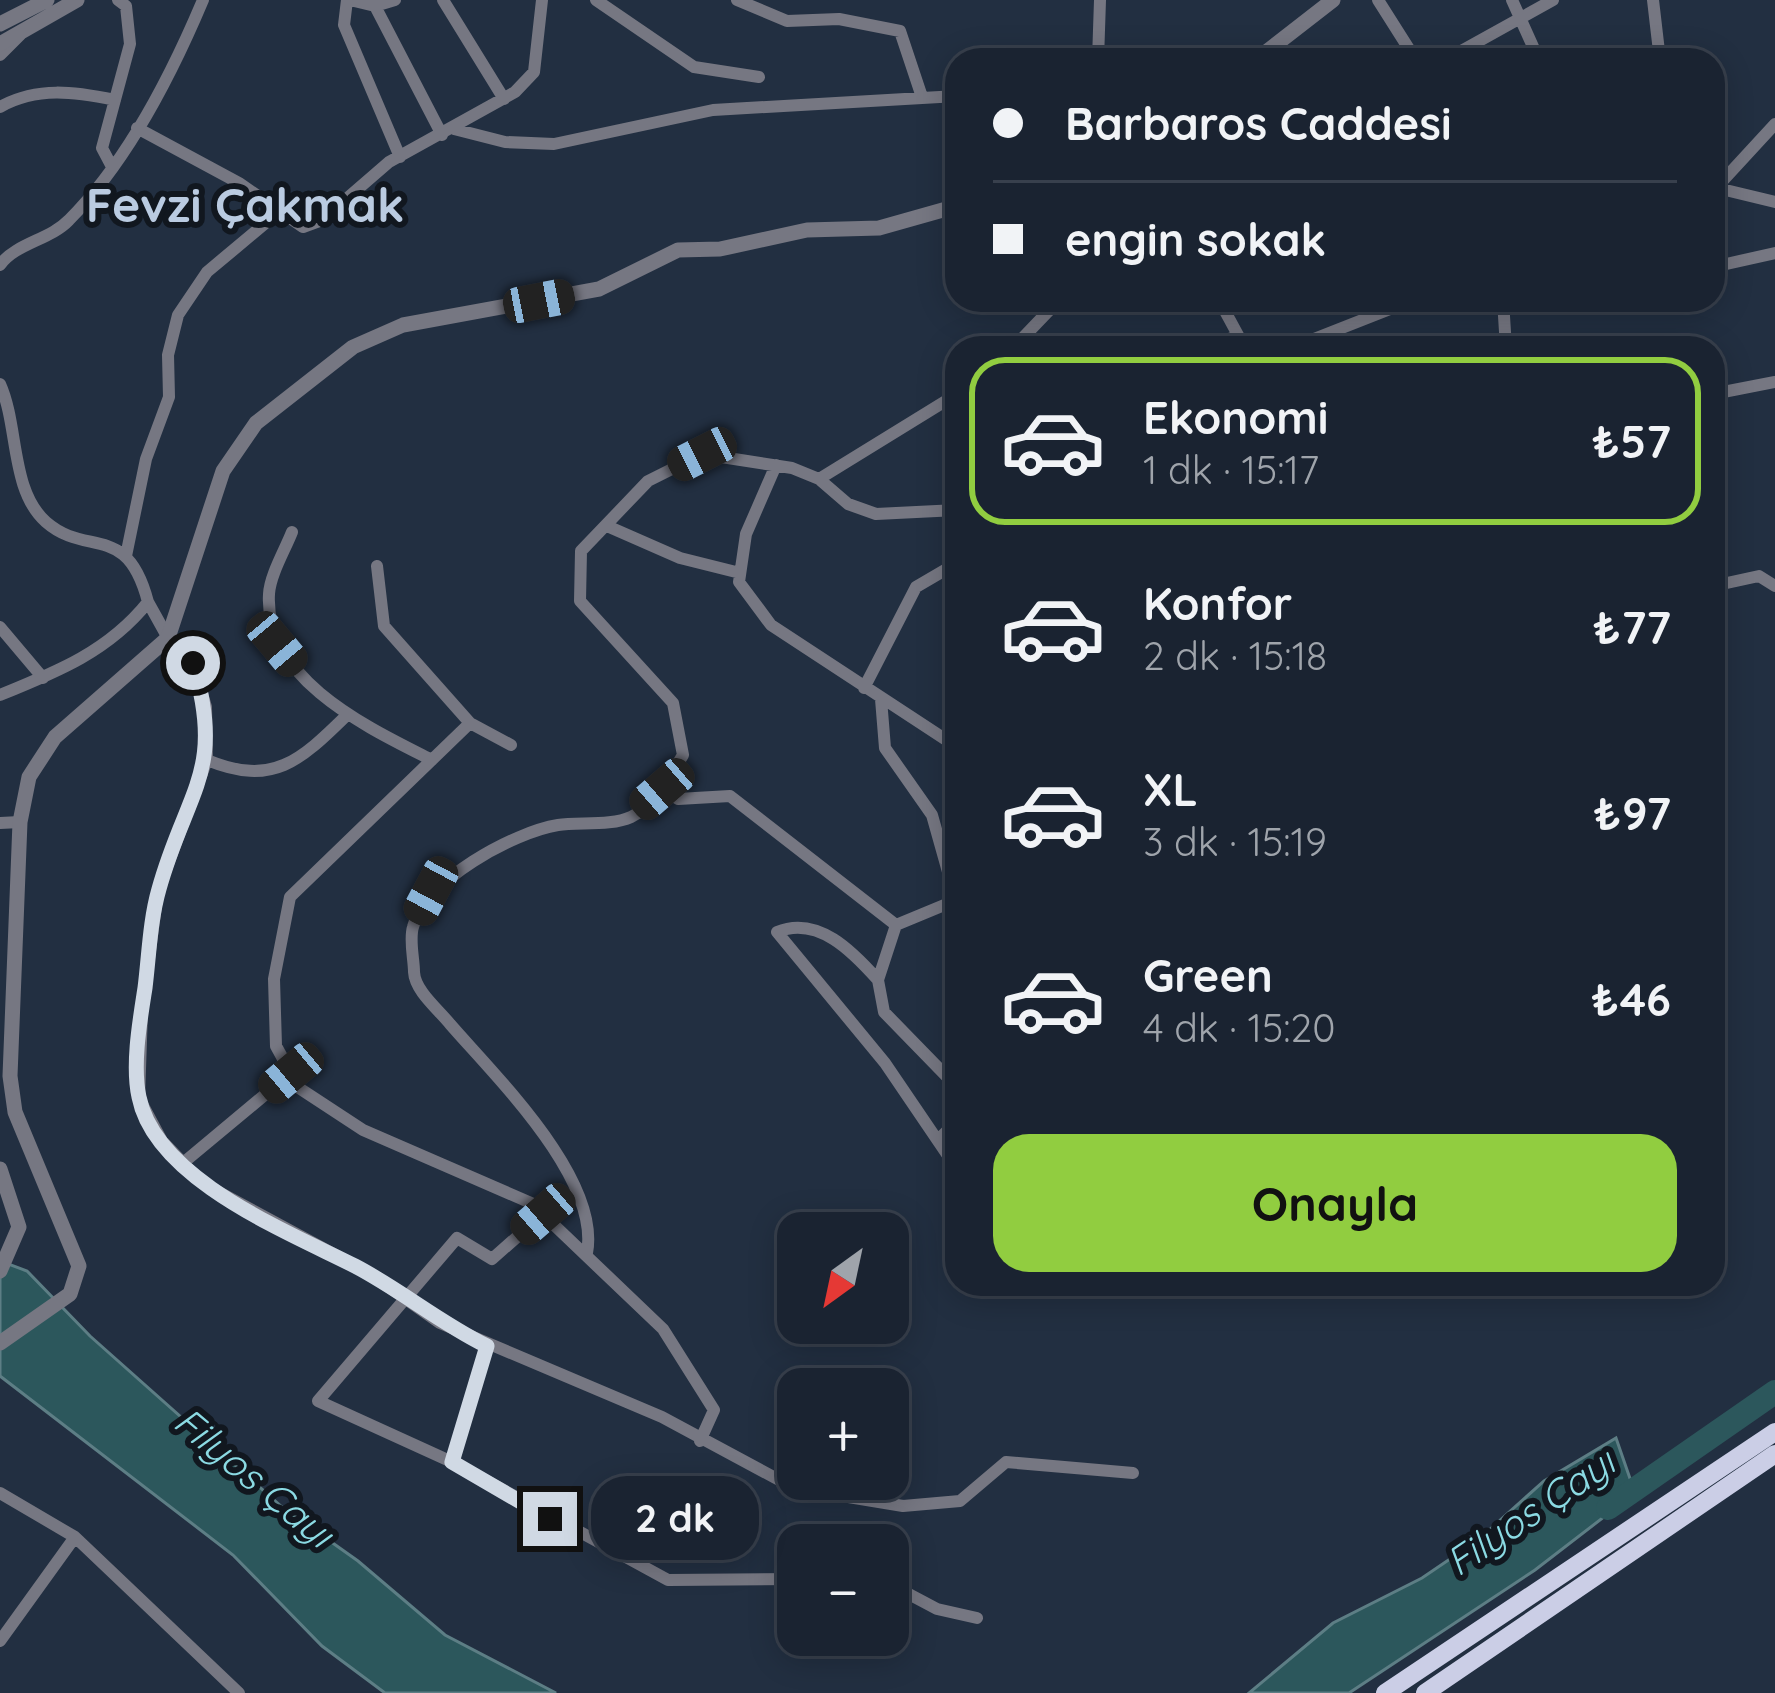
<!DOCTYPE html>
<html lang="tr">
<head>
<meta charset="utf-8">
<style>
	body { margin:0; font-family:Quicksand,sans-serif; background:#272f3d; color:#f1f3f6; height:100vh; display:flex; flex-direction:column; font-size:45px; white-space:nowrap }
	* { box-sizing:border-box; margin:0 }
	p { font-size:39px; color:#9fa4ab }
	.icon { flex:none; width:66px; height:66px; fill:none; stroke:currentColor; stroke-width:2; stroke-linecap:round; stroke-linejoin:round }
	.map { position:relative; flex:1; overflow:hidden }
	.panel { position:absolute; left:945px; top:336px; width:780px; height:960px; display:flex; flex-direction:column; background:#1a2331; border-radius:36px; box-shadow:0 6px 30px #0003,0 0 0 3px #38404d }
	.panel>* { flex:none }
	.banner { position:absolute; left:945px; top:48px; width:780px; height:264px; border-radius:36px; box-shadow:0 6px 30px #0003,0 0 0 3px #38404d; display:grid; align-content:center; height:264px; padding:0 48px; background:#1a2331 }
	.needle { width:78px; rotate:213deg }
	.tools { position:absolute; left:777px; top:1212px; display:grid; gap:24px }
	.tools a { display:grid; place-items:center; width:132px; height:132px; border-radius:24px; background:#1a2331; box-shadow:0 6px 30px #0003,0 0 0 3px #38404d; font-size:60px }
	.end { position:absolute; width:54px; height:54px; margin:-27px; border:15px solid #d0d9e4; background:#111; box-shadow:0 0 0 6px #111 }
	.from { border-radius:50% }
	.bubble { position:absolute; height:84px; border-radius:36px; background:#1a2331; box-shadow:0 6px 30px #0003,0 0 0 3px #38404d; font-size:39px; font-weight:700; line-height:84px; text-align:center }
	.car { position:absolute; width:36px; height:72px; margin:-36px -18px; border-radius:15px; box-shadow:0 0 9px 3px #0007; background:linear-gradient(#222 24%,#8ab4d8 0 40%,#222 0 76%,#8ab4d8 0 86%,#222 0) }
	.banner b { display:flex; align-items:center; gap:42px; height:114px; font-size:45px }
	.banner b+b { border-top:3px solid #38404d }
	.banner i { width:30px; height:30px; background:#f1f3f6 }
	ul { padding:21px 0 0; list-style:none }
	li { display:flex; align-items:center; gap:36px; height:168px; margin:0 24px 18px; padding:0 24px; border:6px solid transparent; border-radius:36px }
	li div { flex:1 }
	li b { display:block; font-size:45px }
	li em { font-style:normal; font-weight:700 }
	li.on { border-color:#91cd40 }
	li>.icon { width:108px; height:108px; stroke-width:1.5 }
	.button { display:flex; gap:24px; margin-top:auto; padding:24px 48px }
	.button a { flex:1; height:138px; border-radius:36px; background:#91cd40; color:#111; font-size:48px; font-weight:700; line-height:138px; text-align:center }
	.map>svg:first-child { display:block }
</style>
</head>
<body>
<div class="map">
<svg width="1775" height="1693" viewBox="0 0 1775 1693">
	<rect width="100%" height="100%" fill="#222f41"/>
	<path fill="#2c575c" stroke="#5d7e85" stroke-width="3" d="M 0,1261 L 27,1271 L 90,1336 L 282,1507 L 358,1561 L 445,1635 L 556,1693 L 385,1693 L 322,1646 L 233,1555 L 0,1376 Z
		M 1616,1438 L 1635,1493 L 1535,1570 L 1349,1693 L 1249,1693 L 1333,1623 L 1422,1578 L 1478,1540 L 1544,1481 Z"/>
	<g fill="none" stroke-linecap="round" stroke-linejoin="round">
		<path stroke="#2c575c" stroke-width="24" d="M 1608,1508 L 1775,1392"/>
		<path stroke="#767782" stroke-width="12" d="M 347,0 L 344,25 L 400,157
			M 350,0 L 375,6 L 395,0
			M 443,0 L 504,99
			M 596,0 L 694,67 L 759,77
			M 737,0 L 787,21 L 839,19 L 900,31 L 922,97
			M 1378,0 L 1416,60
			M 1512,0 L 1539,60
			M 1653,0 L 1660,60
			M 375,6 L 442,135
			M 0,55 L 20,35
			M 1098,60 L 1100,0
			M 1445,60 L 1553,0
			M 0,107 C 37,86 75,92 115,100
			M 137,128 L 239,183 L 303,227 L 322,220 L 389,162 L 515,92 L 534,72 L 542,0
			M 454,129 L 505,142 L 554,144 L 713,110 L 957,96
			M 111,165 L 102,148 L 130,44 L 126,6 L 118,0
			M 1713,187 L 1775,202
			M 1716,188 L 1775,124
			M 0,265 C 16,243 50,240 69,220 C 128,161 171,76 203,0
			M 1713,267 L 1775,253
			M 1219,300 L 1245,348
			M 1503,300 L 1506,348
			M 1013,348 L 1059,300
			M 1177,348 L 1181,348
			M 1211,348 L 1238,335
			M 1291,348 L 1413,300
			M 0,384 C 19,426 10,490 46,522 C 87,558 127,521 148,602 C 109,651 57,672 0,695
			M 1713,394 L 1775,382
			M 776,465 L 746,534 L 739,582 L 771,625 L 957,747
			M 819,479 L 957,394
			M 607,526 L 680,558 L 740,573
			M 292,532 C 285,550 270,575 269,594 C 264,680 369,728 432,760
			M 126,556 L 146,459 L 169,397 L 168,355 L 178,315 L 207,272 L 280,211
			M 377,566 L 384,626 L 470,723 L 511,745
			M 1713,586 L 1759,576 L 1775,586
			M 148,602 L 168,638 L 193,663 L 206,707 L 207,760 L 158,891 L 142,1011 L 139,1098 L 162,1141 L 202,1183 L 369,1273 L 440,1323 L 662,1417 L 794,1488 L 903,1506 L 960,1501 L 1006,1462 L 1133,1473
			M 0,627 L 43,678
			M 864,688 L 916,587 L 957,563
			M 881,699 L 885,748 L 932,815 L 957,904
			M 470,723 L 290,897 L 274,979 L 276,1046 L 299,1088 L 363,1130 L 531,1203 L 663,1329 L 714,1410 L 700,1441
			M 207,760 C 273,787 300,761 347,715
			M 662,789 L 678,799 L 730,796 L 896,925 L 954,901
			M 0,823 L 20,822
			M 896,925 L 878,980 L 884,1012 L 957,1087
			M 878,980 C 853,952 818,915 777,932 L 885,1063 L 957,1169
			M 940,1138 L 957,1121
			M 183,1163 L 291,1073
			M 543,1214 L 492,1259 L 457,1238 L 318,1401 L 452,1462 L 668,1580 L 798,1579
			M 587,1253 C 601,1179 496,1077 450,1024 C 438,1009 415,991 414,972 C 414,959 409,940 413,927 C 424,881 514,832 558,825 C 579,822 612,826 631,817 C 655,806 670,776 683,755 L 673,703 L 580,601 L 581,551 L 648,481 L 702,454 L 792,468 L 819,479 L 848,504 L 876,514 L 957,510
			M 452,1462 L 487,1346
			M 0,1493 L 75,1537 L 239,1693
			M 888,1583 L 937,1609 L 977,1618
			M 0,1641 L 75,1537"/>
		<path stroke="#767782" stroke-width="15" d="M 0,24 L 47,0
			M 0,44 L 77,0
			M 1256,60 L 1333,0
			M 0,1169 L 19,1227 L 0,1271
			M 0,1343 L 70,1294 L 79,1266 L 15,1112 L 10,1076 L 20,822 L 29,777 L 55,737 L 168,638 L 223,471 L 256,423 L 353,347 L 403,325 L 599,289 L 678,250 L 720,249 L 807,230 L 879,228 L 957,206"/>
		<path stroke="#cbcee6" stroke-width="18" d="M 1385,1693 L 1775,1432
			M 1425,1693 L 1775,1454"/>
	</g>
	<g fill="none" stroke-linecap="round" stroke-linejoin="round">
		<path stroke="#d0d9e4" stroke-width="15" d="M 193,663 C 226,772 186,791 159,889 C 150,920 149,956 145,988 C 140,1020 132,1065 139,1097 C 155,1179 288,1232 355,1266 C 401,1290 440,1323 487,1346 L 452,1462 L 550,1519"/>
	</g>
	<g text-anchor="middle" stroke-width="12" stroke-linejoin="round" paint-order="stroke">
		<g font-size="39" font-style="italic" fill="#8bdae3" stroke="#11171f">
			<text transform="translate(254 1477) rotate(40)" y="14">Filyos Çayı</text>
			<text transform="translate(1530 1512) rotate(-34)" y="14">Filyos Çayı</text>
		</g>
		<g font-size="48" font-weight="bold" fill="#bacbe1" stroke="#11171f">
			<text x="245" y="222">Fevzi Çakmak</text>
		</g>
	</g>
</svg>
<div class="tools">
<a><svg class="needle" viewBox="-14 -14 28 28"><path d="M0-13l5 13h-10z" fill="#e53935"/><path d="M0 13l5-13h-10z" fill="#9fa4ab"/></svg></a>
<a>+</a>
<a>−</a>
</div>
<i class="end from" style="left:193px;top:663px"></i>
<i class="end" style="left:550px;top:1519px"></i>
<div class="bubble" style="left:591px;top:1476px;width:168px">2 dk</div>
<i class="car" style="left:539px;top:301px;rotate:79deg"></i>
<i class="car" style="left:702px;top:454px;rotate:243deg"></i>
<i class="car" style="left:277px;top:644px;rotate:140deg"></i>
<i class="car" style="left:662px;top:789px;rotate:229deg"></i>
<i class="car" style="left:431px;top:891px;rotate:208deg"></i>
<i class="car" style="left:291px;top:1073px;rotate:230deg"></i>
<i class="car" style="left:543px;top:1214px;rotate:229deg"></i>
<div class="banner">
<b><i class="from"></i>Barbaros Caddesi</b>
<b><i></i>engin sokak</b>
</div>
<section class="panel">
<ul>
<li class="on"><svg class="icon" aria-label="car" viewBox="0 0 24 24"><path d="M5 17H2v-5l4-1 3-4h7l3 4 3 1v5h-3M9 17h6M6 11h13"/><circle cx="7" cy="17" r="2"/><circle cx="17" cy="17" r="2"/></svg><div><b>Ekonomi</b><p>1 dk · 15:17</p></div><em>₺57</em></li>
<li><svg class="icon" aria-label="car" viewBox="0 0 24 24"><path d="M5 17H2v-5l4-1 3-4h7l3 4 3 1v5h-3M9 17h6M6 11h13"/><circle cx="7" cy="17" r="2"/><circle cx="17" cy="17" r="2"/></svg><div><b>Konfor</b><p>2 dk · 15:18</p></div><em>₺77</em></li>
<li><svg class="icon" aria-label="car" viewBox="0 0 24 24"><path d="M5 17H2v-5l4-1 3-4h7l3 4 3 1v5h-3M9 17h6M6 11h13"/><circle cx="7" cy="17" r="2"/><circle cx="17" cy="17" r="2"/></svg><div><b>XL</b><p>3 dk · 15:19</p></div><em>₺97</em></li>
<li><svg class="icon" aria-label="car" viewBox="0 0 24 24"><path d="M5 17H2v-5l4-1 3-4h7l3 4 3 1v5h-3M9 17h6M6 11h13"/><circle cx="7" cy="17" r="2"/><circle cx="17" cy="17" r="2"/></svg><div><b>Green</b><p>4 dk · 15:20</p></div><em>₺46</em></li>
</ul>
<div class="button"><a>Onayla</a></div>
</section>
</div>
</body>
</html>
